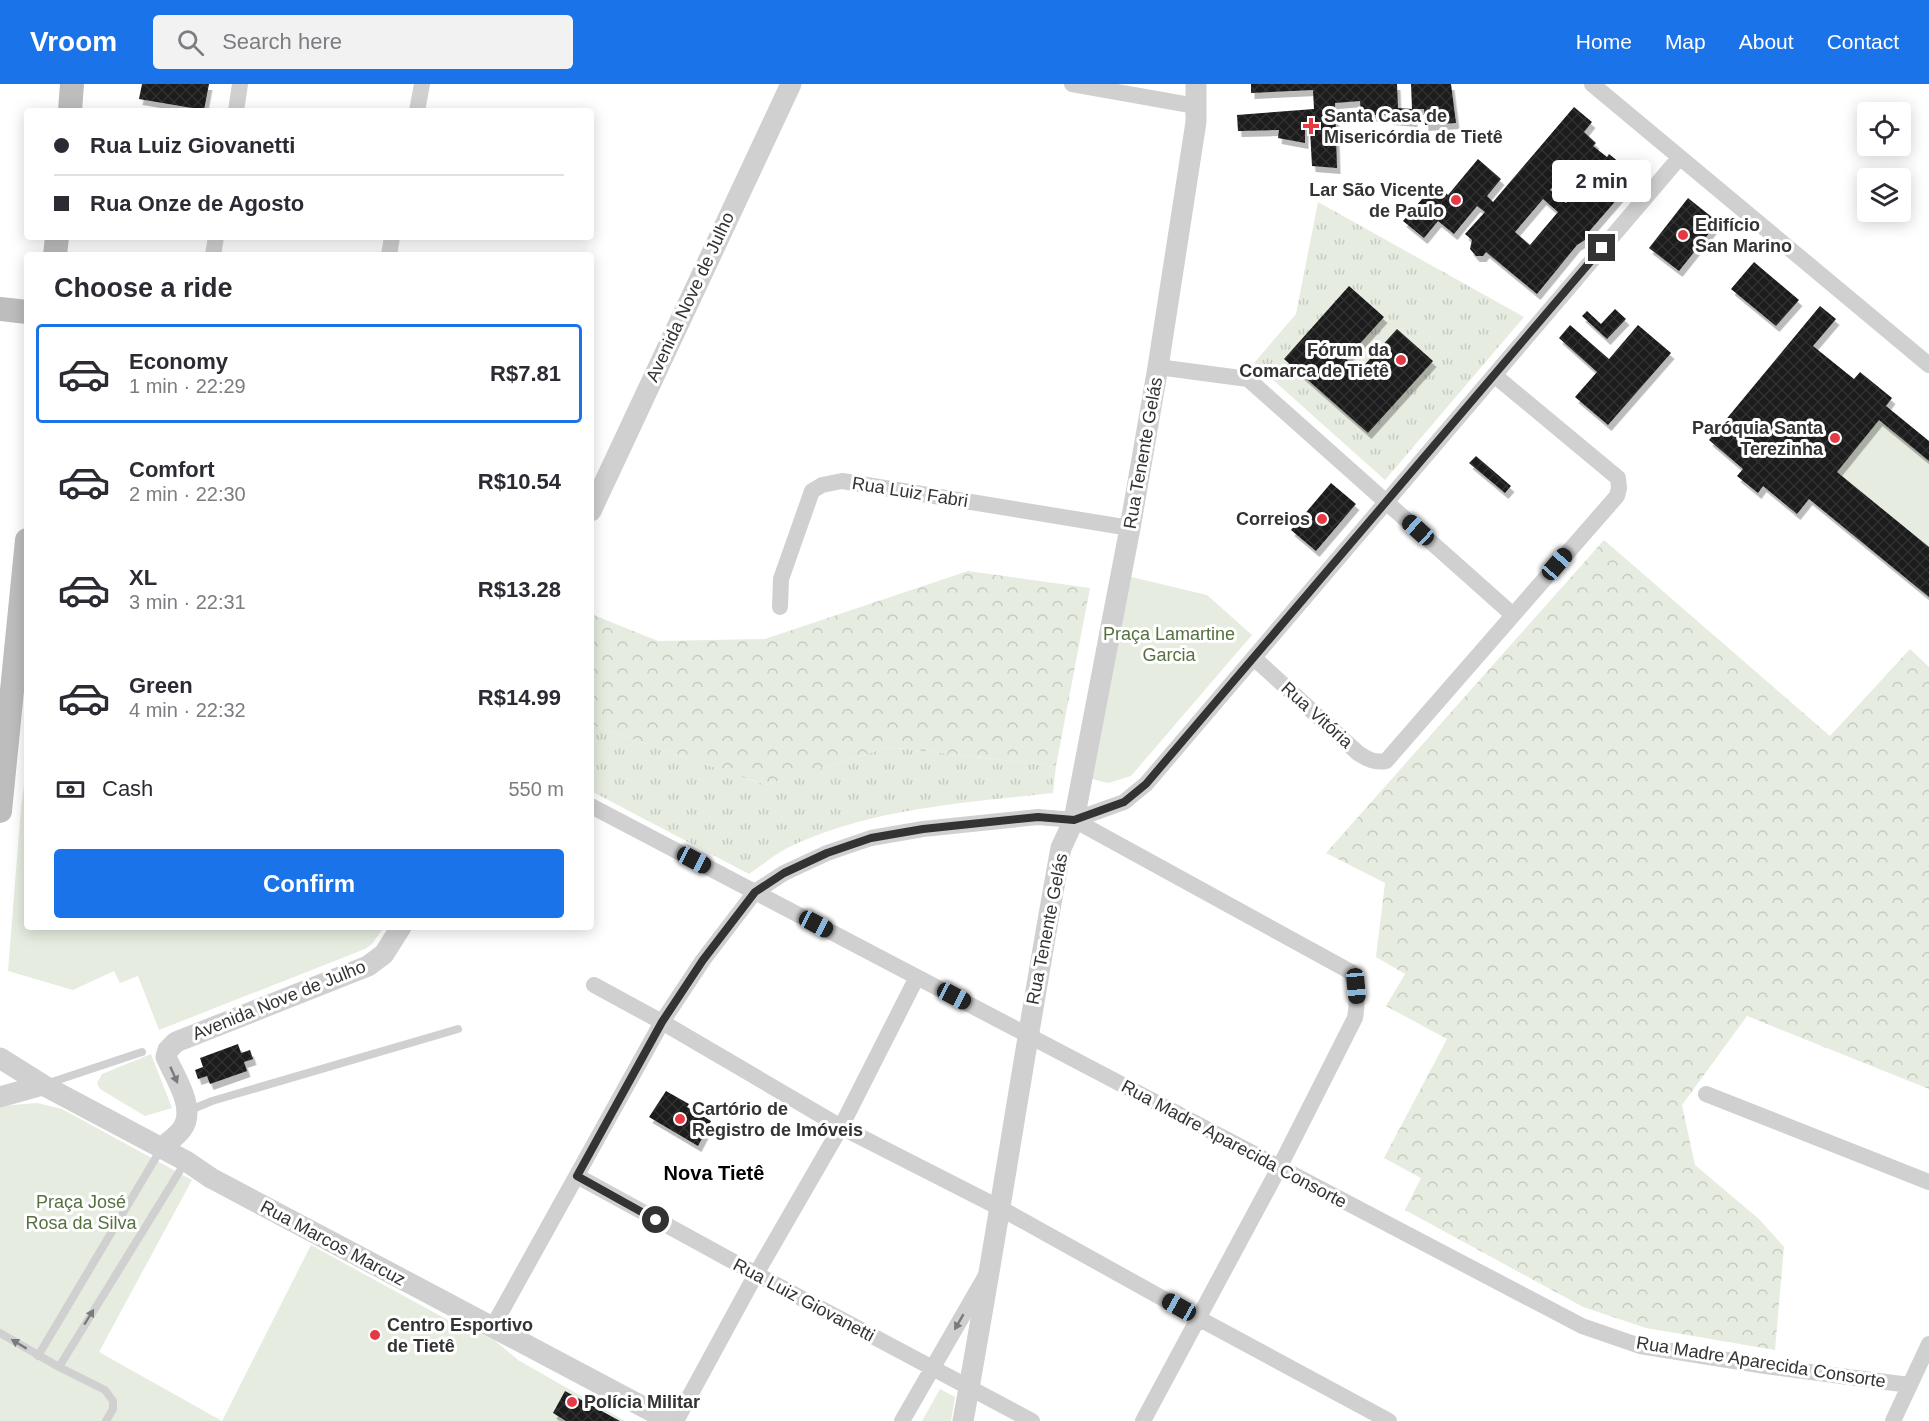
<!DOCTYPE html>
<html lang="en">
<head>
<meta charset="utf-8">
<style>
	body { margin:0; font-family:Helvetica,sans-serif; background:#f2f2f3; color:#2b2b33; height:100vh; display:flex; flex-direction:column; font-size:22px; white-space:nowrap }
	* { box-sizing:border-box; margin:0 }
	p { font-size:20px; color:#7c7c81 }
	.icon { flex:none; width:33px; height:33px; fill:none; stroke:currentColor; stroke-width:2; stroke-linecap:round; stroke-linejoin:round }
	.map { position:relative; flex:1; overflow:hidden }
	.side { position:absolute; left:24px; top:168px; width:570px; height:678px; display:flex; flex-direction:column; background:#fff; border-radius:6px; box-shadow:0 3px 15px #0003 }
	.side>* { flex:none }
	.guide { position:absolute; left:24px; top:24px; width:570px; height:132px; border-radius:6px; box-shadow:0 3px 15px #0003; display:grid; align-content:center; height:132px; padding:0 30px; background:#fff }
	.fabs { position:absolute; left:1857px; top:18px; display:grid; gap:12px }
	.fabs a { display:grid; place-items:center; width:54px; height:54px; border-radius:6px; background:#fff; box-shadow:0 3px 15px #0003; font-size:30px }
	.end { position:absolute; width:27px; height:27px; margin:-14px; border:8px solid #333; background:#fff; box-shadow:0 0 0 3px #fff }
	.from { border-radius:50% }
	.bubble { position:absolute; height:42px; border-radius:6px; background:#fff; box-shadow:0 3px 15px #0003; font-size:20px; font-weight:700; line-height:42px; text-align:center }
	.car { position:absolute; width:18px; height:36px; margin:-18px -9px; border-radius:8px; box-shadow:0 0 4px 2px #0007; background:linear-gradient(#222 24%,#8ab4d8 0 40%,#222 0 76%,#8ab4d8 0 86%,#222 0) }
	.guide b { display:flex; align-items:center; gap:21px; height:57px; font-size:22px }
	.guide b+b { border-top:2px solid #e1e1e2 }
	.guide i { width:15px; height:15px; background:#2b2b33 }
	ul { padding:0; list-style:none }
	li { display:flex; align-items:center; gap:18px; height:99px; margin:0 12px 9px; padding:0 18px; border:3px solid transparent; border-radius:6px }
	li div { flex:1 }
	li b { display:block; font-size:22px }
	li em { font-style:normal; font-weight:700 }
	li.active { border-color:#1a73e8 }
	li>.icon { width:54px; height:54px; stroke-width:1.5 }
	h2 { padding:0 30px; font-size:27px; line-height:72px }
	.pay { display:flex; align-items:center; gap:15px; height:66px; padding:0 30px; font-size:22px }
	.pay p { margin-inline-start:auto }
	.cta { display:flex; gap:12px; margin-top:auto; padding:12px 30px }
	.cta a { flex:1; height:69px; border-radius:6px; background:#1a73e8; color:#fff; font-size:24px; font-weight:700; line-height:69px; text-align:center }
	header { display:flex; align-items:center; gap:36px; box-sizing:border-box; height:84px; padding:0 30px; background:#1a73e8; color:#fff }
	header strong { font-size:28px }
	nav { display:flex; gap:33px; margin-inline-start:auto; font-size:21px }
	.search { width:420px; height:54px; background:#f2f2f3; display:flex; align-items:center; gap:15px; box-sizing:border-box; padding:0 21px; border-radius:6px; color:#7c7c81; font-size:22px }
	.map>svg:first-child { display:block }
</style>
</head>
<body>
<header>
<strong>Vroom</strong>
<div class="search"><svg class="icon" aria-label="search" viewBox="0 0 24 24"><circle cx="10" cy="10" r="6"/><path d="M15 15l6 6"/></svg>Search here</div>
<nav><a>Home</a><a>Map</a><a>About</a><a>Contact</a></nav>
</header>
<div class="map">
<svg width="1929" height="1337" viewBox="0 0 1929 1337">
	<defs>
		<pattern id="grass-tufts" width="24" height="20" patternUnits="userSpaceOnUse" patternTransform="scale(1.5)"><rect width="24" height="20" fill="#e6ecdf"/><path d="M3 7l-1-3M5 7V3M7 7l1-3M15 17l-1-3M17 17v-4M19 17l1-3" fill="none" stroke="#c6cbc0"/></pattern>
		<pattern id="forest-crowns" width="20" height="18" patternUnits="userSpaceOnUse" patternTransform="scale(1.5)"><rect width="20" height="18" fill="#e6ecdf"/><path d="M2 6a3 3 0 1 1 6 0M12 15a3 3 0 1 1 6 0" fill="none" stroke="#c6cbc0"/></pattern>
		<pattern id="building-cross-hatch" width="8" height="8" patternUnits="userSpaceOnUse" patternTransform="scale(1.5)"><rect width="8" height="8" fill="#1a1a1a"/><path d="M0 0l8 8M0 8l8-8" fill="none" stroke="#333"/></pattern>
		<filter id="shadow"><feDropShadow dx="3.5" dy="6" stdDeviation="0" flood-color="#0004"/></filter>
	</defs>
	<rect width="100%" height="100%" fill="#fff"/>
	<path fill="url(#grass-tufts)" d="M 1318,118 L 1524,233 L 1385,396 L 1254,279 L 1296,230 Z
		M 591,641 L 766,701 L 889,663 L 1056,682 L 1053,709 C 963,719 870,724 787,764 C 774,771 761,782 749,790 L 591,707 Z"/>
	<path fill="url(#forest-crowns)" d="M 1604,456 L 1830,652 L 1910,565 L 1929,583 L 1929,1005 L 1747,932 L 1682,1021 L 1695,1081 L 1760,1136 L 1784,1163 L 1775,1266 L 1646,1244 L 1583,1223 L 1405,1126 L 1421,1094 L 1384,1074 L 1447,955 L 1386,922 L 1405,890 L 1376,873 L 1385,799 L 1326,769 Z
		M 968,487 L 1090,504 L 1056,682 L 889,663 L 766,701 L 591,641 L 591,530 L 658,557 L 765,555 Z"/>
	<path fill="#e6ecdf" d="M 1879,336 L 1929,377 L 1929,463 L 1837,388 Z
		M 1123,491 L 1207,511 L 1252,551 L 1131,692 L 1108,699 L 1088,694 Z
		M 27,678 L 27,843 L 384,843 L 372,860 L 365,865 L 159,946 L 138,892 L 120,899 L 114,887 L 73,906 L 8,887 L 21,724 Z
		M 151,970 L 172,1024 L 145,1032 L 100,1005 L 97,999 L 102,990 Z
		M 37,1019 L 62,1025 L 192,1096 L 99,1268 L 222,1337 L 311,1161 L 457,1241 L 476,1247 L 493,1255 L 518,1276 L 625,1337 L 0,1337 L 0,1022 Z
		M 940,1305 L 955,1313 L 951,1337 L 922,1337 Z"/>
	<path fill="url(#building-cross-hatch)" fill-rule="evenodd" filter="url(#shadow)" d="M 142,0 L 209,0 L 204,26 L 139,15 Z
		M 1251,0 L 1397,0 L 1398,24 L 1412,25 L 1411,0 L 1451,0 L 1456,39 L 1425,41 L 1424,25 L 1413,25 L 1414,37 L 1389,35 L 1389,31 L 1361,32 L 1360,17 L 1335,19 L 1337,84 L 1312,82 L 1310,46 L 1305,46 L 1305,59 L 1278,54 L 1279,46 L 1238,47 L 1237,31 L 1314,25 L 1313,6 L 1251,9 Z
		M 1574,23 L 1592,38 L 1584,48 L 1596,59 L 1593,62 L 1607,73 L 1609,70 L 1636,92 L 1627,106 L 1625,106 L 1586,151 L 1585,156 L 1577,161 L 1537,210 L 1486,168 L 1483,172 L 1476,172 L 1470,165 L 1472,156 L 1465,150 L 1485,128 L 1477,122 L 1454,150 L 1438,137 L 1424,154 L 1403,137 L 1435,100 L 1448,111 L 1478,75 L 1501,95 L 1487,112 L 1493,118 ZM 1572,80 L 1588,93 L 1566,119 L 1550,106 ZM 1543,115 L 1558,128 L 1530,161 L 1515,148 Z
		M 1688,114 L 1718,138 L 1679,187 L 1649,164 Z
		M 1754,178 L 1799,216 L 1776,242 L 1731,205 Z
		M 1349,202 L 1384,233 L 1346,275 L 1359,287 L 1397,245 L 1433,277 L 1368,349 L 1284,275 Z
		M 1820,222 L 1836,235 L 1813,262 L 1854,295 L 1860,288 L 1892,314 L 1886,322 L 1929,357 L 1929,377 L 1879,336 L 1837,388 L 1929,463 L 1929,513 L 1809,415 L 1797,430 L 1763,402 L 1758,409 L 1737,392 L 1743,385 L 1709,356 Z
		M 1615,225 L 1626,235 L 1607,255 L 1582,232 L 1587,227 L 1601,240 Z
		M 1570,241 L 1609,275 L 1638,241 L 1671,269 L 1608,341 L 1575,313 L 1597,288 L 1559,254 Z
		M 1476,372 L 1511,402 L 1505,409 L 1469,379 Z
		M 1331,399 L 1356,420 L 1316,467 L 1291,446 Z
		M 238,960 L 241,969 L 250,966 L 253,975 L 244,978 L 247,987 L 210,1000 L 207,992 L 198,995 L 195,986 L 203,983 L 200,974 Z
		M 666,1007 L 689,1020 L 687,1023 L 711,1037 L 698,1062 L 649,1033 Z
		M 565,1307 L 620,1337 L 566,1337 L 553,1329 Z"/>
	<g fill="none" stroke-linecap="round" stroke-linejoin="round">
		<path stroke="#d0d0d0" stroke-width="8" d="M 46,1000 L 142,968
			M 188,1027 L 212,1017 L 458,945
			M 0,1249 L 59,1283 L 105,1306 L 113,1317 L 113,1325 L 106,1337
			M 38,1272 L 161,1065
			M 59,1283 L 186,1077"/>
		<path stroke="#d0d0d0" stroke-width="16" d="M 1072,0 L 1196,22
			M 1592,0 L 1929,281
			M 236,27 L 240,0
			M 417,27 L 422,0
			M 213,171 L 216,153
			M 389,171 L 392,153
			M 1158,283 L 1248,295 L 1513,531
			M 780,523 L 781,495 L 812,407 L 822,401 L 842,397 L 1130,444
			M 1254,574 L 1358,669 C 1367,675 1374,679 1386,677 L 1617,412 L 1619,404 L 1618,394 L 1494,291
			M 591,722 L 1582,1242 L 1640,1262 L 1765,1282 L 1909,1301
			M 1074,736 L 1124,718 L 1146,700 L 1680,73
			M 594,901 L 662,938 L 841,1043 L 1000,1124 L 1198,1234 L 1389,1337
			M 1706,1010 L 1929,1098
			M 577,1092 L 756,1190 L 1032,1337
			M 492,1244 L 662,938 L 703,876 L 755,808 L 784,789 L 827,769 L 871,754 L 923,745 L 1038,733 L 1074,736 L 1351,888 C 1357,905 1358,917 1355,934 L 1279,1084 L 1143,1337
			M 676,1337 L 756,1190 L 841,1043 L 917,893
			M 902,1337 L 985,1193
			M 1893,1337 L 1929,1260"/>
		<path stroke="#d0d0d0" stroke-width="21" d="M 591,427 L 791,0
			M 0,974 L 43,1001 L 186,1077 L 211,1094 L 670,1337
			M 0,1013 L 43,1001
			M 161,1065 C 168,1058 177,1052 182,1045 C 197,1024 174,992 166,973 L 168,966 L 176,958 L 368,882 L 384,870 L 401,843
			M 963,1337 C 998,1146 1026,954 1061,764 L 1074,736 L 1130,444 L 1158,283 L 1196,38 L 1196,0"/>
		<path stroke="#bdbdbd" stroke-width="24" d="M 70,27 L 72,0
			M 55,171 L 57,153
			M 0,225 L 27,228
			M 0,727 L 27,456"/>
	</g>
	<defs><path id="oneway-solid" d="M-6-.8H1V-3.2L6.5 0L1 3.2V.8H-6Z" transform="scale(1.5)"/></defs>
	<g fill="#7a7a7a">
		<use href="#oneway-solid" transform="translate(174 991) rotate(66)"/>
		<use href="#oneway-solid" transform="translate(89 1233) rotate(-58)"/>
		<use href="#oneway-solid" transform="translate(959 1238) rotate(120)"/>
		<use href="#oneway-solid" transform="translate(19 1260) rotate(-149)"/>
	</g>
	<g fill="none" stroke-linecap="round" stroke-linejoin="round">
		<path stroke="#333" stroke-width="8" d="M 656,1136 L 577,1092 L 662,938 L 703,876 L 755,808 L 784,789 L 827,769 L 871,754 L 923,745 L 1038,733 L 1074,736 L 1124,718 L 1146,700 L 1602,164"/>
	</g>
	<g fill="#e63946" stroke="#fff" stroke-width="2">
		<path d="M1308 33h6v6h6v6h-6v6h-6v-6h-6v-6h6z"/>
		<circle cx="1456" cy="116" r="6"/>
		<circle cx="1683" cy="151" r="6"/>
		<circle cx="1401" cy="276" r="6"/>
		<circle cx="1835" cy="354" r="6"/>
		<circle cx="1322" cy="435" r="6"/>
		<circle cx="680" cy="1035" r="6"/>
		<circle cx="375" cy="1251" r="6"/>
		<circle cx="572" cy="1318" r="6"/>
	</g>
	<g text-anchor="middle" stroke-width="6" stroke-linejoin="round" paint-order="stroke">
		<g font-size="18" font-weight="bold" fill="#333" stroke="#fff" text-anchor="start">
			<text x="1324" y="38">Santa Casa de<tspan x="1324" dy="21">Misericórdia de Tietê</tspan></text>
			<text x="1444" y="112" text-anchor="end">Lar São Vicente<tspan x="1444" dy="21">de Paulo</tspan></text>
			<text x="1695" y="147">Edifício<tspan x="1695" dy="21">San Marino</tspan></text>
			<text x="1389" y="272" text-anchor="end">Fórum da<tspan x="1389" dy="21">Comarca de Tietê</tspan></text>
			<text x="1823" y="350" text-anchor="end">Paróquia Santa<tspan x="1823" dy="21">Terezinha</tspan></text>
			<text x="1310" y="441" text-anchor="end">Correios</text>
			<text x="692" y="1031">Cartório de<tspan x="692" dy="21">Registro de Imóveis</tspan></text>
			<text x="387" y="1247">Centro Esportivo<tspan x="387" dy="21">de Tietê</tspan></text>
			<text x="584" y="1324">Polícia Militar</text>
		</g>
		<g font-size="18" fill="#333" stroke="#fff">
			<text transform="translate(690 213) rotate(-65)" y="6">Avenida Nove de Julho</text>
			<text transform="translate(1143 369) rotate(-80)" y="6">Rua Tenente Gelás</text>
			<text transform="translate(910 408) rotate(9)" y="6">Rua Luiz Fabri</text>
			<text transform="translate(1317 631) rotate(42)" y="6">Rua Vitória</text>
			<text transform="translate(1047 845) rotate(-79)" y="6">Rua Tenente Gelás</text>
			<text transform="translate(279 916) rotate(-22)" y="6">Avenida Nove de Julho</text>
			<text transform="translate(1234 1060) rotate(28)" y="6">Rua Madre Aparecida Consorte</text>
			<text transform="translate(333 1159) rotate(28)" y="6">Rua Marcos Marcuz</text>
			<text transform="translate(804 1216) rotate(28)" y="6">Rua Luiz Giovanetti</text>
			<text transform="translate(1761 1278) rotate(9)" y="6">Rua Madre Aparecida Consorte</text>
		</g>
		<g font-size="18" fill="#56703f" stroke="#fff">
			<text x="1169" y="556">Praça Lamartine<tspan x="1169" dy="21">Garcia</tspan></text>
			<text x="81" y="1124">Praça José<tspan x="81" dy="21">Rosa da Silva</tspan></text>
		</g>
		<g font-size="20" font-weight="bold" fill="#000" stroke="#fff">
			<text x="714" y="1096">Nova Tietê</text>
		</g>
	</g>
</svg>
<div class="fabs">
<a><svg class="icon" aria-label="locate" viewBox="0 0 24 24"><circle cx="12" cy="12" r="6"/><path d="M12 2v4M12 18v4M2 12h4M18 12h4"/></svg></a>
<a><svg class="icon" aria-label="layers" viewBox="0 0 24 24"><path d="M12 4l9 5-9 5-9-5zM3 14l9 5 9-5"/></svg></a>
</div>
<i class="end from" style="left:656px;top:1136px"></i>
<i class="end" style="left:1602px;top:164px"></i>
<div class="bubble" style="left:1552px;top:76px;width:99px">2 min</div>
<i class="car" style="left:1418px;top:446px;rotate:312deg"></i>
<i class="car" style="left:1557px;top:480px;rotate:41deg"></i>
<i class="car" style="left:694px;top:776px;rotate:118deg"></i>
<i class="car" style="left:816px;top:840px;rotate:118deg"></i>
<i class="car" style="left:1356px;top:902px;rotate:175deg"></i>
<i class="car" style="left:954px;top:912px;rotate:118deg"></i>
<i class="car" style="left:1179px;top:1223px;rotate:299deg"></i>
<div class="guide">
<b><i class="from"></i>Rua Luiz Giovanetti</b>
<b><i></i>Rua Onze de Agosto</b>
</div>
<section class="side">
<h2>Choose a ride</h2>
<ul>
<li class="active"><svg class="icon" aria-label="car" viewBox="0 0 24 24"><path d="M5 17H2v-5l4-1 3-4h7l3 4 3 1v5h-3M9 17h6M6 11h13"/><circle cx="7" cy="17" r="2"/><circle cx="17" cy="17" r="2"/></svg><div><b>Economy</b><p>1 min · 22:29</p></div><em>R$7.81</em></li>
<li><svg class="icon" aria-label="car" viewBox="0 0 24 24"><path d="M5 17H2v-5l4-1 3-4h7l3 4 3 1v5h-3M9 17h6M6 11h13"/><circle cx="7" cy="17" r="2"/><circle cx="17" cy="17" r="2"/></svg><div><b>Comfort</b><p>2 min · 22:30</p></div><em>R$10.54</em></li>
<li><svg class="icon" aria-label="car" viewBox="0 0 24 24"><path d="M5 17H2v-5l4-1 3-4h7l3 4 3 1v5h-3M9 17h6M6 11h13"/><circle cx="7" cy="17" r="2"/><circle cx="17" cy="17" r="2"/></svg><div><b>XL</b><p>3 min · 22:31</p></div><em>R$13.28</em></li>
<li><svg class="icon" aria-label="car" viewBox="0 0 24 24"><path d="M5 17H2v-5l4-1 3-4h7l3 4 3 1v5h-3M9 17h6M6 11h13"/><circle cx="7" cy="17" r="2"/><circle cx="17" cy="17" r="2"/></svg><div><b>Green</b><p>4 min · 22:32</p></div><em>R$14.99</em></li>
</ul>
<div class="pay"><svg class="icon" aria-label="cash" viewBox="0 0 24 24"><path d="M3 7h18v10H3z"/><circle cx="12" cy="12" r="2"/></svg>Cash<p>550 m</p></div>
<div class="cta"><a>Confirm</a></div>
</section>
</div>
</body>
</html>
